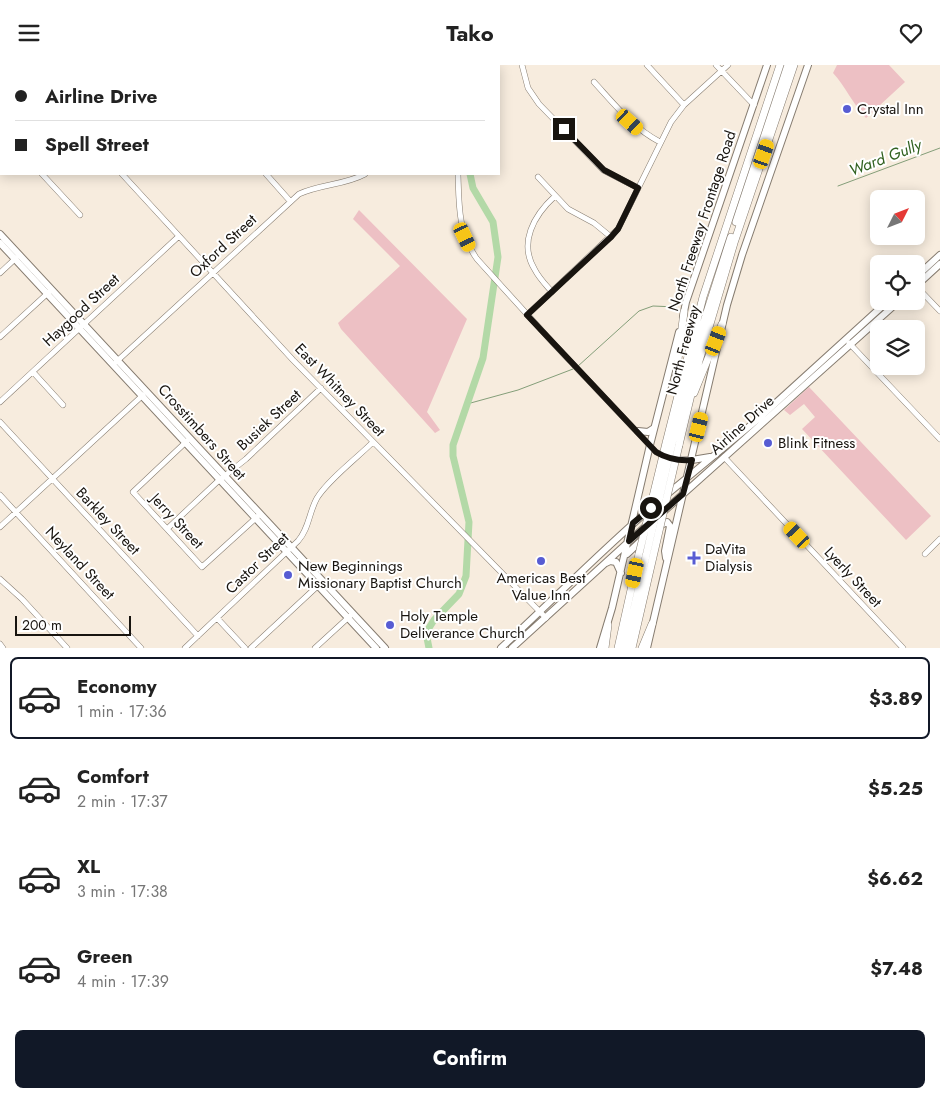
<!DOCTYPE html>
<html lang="en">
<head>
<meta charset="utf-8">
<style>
	body { margin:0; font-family:Jost,sans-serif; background:#f2f2f2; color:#222; height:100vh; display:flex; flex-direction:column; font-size:19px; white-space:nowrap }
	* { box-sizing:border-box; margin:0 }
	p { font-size:16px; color:#767676 }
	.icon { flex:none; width:28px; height:28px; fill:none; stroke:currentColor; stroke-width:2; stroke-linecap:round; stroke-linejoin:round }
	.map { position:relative; height:583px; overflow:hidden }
	.side { display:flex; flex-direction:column; background:#fff; flex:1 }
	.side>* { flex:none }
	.hud { position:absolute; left:0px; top:0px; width:500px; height:110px; box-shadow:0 2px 12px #0003; display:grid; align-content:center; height:110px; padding:0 15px; background:#fff }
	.needle { width:32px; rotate:48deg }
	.tools { position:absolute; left:870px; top:125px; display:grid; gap:10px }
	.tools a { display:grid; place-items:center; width:55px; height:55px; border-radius:8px; background:#fff; box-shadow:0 2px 12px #0003; font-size:25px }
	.scale { position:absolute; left:15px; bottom:12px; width:116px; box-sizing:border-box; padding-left:5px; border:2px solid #18140f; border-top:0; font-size:14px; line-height:18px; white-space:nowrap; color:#18140f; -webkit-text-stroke:4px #fff; paint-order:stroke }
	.end { position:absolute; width:22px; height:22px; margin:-11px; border:6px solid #18140f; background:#fff; box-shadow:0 0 0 2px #fff }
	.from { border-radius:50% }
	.car { position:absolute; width:15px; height:30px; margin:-15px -8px; border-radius:6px; box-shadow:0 0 4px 1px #0007; background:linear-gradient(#f5c518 24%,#345 0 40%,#f5c518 0 76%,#345 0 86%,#f5c518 0) }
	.hud b { display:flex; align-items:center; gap:18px; height:48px; font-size:19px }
	.hud b+b { border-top:1px solid #e0e0e0 }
	.hud i { width:12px; height:12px; background:#222 }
	ul { padding:9px 0 0; list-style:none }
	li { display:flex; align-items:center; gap:15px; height:82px; margin:0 10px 8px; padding:0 5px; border:2px solid transparent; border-radius:8px }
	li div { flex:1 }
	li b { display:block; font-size:19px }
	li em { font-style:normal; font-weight:700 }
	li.active { border-color:#111827 }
	li>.icon { width:45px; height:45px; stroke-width:1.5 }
	.cta { display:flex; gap:10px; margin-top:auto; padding:10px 15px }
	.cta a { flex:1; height:58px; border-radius:8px; background:#111827; color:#fff; font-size:20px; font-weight:700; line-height:58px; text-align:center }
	header { display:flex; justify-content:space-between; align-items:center; height:65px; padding:0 15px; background:#fff; font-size:22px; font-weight:700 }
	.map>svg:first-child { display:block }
</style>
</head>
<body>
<header><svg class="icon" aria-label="menu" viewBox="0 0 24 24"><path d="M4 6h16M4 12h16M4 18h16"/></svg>Tako<svg class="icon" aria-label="heart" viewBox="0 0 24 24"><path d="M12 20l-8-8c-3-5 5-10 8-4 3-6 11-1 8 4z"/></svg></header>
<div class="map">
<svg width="940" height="583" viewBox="0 0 940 583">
	<rect width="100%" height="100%" fill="#f7ecde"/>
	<path fill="#edc0c4" d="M 837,0 L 889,0 L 905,17 L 866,53 C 853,39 845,21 833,8 Z
		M 359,145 L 467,254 L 427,347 L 440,365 L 435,368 L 341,264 L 338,258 L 400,201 L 353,154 Z
		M 809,322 L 931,451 L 906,475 L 802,364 L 815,352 L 804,339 L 790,350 L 784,345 Z"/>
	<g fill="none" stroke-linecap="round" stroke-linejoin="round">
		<path stroke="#849e79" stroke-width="1" d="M 838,121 L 940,83
			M 577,302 L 639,246 L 653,241 L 676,242
			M 467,339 L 518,325 L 573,304"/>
		<path stroke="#b3d9a7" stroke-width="7" d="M 493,1 L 494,0
			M 429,583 L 427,573 L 429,563 L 434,555 L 459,529 L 466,511 L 469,457 L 453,391 L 453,380 L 483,293 L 498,192 L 493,157 L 473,123 L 470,109"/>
		<defs>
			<path id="minor" d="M 22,0 L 23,1
				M 166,0 L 167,1
				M 453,0 L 454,1
				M 522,0 L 528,23 L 539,39 L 603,105 L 638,123
				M 647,0 L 684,40
				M 716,0 L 754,40
				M 111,1 L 112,0
				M 300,1 L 301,0
				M 594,17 C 615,40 633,63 660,77
				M 0,63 L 1,64
				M 42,109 L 80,150
				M 122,109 L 293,295 L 546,553
				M 266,109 L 290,136
				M 458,109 C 459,140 458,168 477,194 L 554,279 L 656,387 L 664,391
				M 538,112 L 568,144 L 594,158 L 611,172
				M 0,208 L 16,193
				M 916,221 L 940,246
				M 552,227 C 546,220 539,213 535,205 C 518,178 534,150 555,131
				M 527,250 L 618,164 L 671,57 L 684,40 L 728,0
				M 0,272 L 49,227
				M 849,278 L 940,374
				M 116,297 L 299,129 C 321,119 345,120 365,109
				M 33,307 L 63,340
				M 0,337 L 179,171
				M 0,357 L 198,571
				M 187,376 L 133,427 L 202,502 L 258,451
				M 724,392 L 903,583
				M 672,393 L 692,395
				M 0,430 L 141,583
				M 0,462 L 143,330
				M 167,464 L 217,417 L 246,394 L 321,323
				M 925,489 L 940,474
				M 0,514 L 22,534 L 67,583
				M 217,553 L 245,583
				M 0,579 L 3,583
				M 185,583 L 298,476 C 309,464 309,447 317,433 C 328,415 357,393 373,377
				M 251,583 L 323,516
				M 315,583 L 350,551"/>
			<path id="major" d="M 0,169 L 385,583
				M 0,178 L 376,583
				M 916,212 L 940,190
				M 916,221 L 940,199
				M 683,252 L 686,237 L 767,0
				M 638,366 L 648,367 L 654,363
				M 692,395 L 710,392
				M 665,431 L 757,355 L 888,236
				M 663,447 L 899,236
				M 659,461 L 667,457 L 670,461 L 665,486 L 666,493
				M 627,489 L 645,472
				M 606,498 L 610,496 L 616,497 L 621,508
				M 501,583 C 552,536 600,487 652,442
				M 512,583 L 646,461
				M 600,583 L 612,543 L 650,380 L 679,267
				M 647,583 L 727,240 L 742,190 L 808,0"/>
			<path id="highway" d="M 736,157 L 788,0
				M 674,326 L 684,247
				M 694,328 L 722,259
				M 666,378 L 703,232 L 780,0
				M 672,379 L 701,266 L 731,172
				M 679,380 L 699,296 L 734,178 L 794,0
				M 605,583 L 608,560
				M 618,583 L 639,489
				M 625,583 L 646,491
				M 632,583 L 653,492
				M 642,583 L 652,559"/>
		</defs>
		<use href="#minor" stroke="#867c70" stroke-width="6"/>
		<use href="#major" stroke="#867c70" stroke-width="8"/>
		<use href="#highway" stroke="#867c70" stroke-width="8"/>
		<use href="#minor" stroke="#fff" stroke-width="5"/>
		<use href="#major" stroke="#fff" stroke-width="6"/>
		<use href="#highway" stroke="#fff" stroke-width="7"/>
		<defs>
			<path id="highway-bridge" d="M 639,489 L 666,378
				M 646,491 L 672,379
				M 653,492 L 679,380"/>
		</defs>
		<use href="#highway-bridge" stroke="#867c70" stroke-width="8" stroke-linecap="butt"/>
		<use href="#highway-bridge" stroke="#fff" stroke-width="7"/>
	</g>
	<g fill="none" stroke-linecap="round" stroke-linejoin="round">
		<path stroke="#18140f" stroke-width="6" d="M 564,64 L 604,105 L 638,123 L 618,164 L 611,172 L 527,250 L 656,387 C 666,393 680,396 692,395 L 683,429 L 629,476 L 633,458 L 651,443"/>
	</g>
	<g fill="#575cd3" stroke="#fff" stroke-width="2">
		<circle cx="847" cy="44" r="5"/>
		<circle cx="768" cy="378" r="5"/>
		<path d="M691.5 485.5h5v5h5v5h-5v5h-5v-5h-5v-5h5z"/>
		<circle cx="541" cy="496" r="5"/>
		<circle cx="288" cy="510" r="5"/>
		<circle cx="390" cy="560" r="5"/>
	</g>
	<g text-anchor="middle" stroke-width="4" stroke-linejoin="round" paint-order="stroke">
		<g font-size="15" fill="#18140f" stroke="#fff" text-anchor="start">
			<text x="857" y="49">Crystal Inn</text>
			<text x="778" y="383">Blink Fitness</text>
			<text x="705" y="489">DaVita<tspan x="705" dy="17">Dialysis</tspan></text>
			<text x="298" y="506">New Beginnings<tspan x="298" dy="17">Missionary Baptist Church</tspan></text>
			<text x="541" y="518" text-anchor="middle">Americas Best<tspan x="541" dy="17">Value Inn</tspan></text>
			<text x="400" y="556">Holy Temple<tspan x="400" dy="17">Deliverance Church</tspan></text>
		</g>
		<g font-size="15" fill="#18140f" stroke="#fff">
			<text transform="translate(702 156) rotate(-72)" y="5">North Freeway Frontage Road</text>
			<text transform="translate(223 181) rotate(-43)" y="5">Oxford Street</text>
			<text transform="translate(81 245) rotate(-43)" y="5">Haygood Street</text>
			<text transform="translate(683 285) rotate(-75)" y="5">North Freeway</text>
			<text transform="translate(340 325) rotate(46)" y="5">East Whitney Street</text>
			<text transform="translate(269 355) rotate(-43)" y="5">Busiek Street</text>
			<text transform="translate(742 360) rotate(-42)" y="5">Airline Drive</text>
			<text transform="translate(202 367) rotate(48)" y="5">Crosstimbers Street</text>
			<text transform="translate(108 456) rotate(47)" y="5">Barkley Street</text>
			<text transform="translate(177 456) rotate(47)" y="5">Jerry Street</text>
			<text transform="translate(80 498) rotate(47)" y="5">Neyland Street</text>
			<text transform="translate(257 498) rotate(-44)" y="5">Castor Street</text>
			<text transform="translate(853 512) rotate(47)" y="5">Lyerly Street</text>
		</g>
		<g font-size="16" font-style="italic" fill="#316120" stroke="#fff">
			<text transform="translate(885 92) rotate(-21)" y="6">Ward Gully</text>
		</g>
	</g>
</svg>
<div class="tools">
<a><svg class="needle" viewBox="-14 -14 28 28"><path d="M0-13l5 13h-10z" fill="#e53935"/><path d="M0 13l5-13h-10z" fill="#767676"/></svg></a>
<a><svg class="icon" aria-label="locate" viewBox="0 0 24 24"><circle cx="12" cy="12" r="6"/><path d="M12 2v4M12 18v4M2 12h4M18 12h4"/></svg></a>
<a><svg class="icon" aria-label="layers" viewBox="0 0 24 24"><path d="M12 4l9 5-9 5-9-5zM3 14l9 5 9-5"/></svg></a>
</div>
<div class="scale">200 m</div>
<i class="end from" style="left:651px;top:443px"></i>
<i class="end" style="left:564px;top:64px"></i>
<i class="car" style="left:630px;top:57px;rotate:132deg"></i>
<i class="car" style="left:764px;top:89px;rotate:19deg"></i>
<i class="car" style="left:465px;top:172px;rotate:155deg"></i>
<i class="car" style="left:716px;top:276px;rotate:21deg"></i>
<i class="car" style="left:699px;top:362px;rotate:14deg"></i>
<i class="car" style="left:797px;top:470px;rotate:317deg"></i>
<i class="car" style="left:635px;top:508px;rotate:192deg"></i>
<div class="hud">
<b><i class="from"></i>Airline Drive</b>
<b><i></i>Spell Street</b>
</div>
</div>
<section class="side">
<ul>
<li class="active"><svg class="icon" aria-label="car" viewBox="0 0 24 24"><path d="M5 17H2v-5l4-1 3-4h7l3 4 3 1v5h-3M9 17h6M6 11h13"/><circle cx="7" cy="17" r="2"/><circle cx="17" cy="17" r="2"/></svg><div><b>Economy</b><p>1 min · 17:36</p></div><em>$3.89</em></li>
<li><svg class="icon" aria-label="car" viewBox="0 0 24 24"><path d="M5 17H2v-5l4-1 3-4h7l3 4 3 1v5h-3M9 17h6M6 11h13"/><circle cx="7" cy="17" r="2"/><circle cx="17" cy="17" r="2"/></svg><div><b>Comfort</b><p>2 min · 17:37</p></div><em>$5.25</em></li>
<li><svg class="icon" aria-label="car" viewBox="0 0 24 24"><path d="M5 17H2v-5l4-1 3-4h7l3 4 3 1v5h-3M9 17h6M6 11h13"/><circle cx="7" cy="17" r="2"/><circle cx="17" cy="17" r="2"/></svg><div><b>XL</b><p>3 min · 17:38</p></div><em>$6.62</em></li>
<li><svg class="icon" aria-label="car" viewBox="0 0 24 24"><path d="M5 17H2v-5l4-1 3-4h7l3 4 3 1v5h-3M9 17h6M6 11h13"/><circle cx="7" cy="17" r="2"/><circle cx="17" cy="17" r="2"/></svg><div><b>Green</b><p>4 min · 17:39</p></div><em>$7.48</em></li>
</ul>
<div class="cta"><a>Confirm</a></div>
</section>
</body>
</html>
